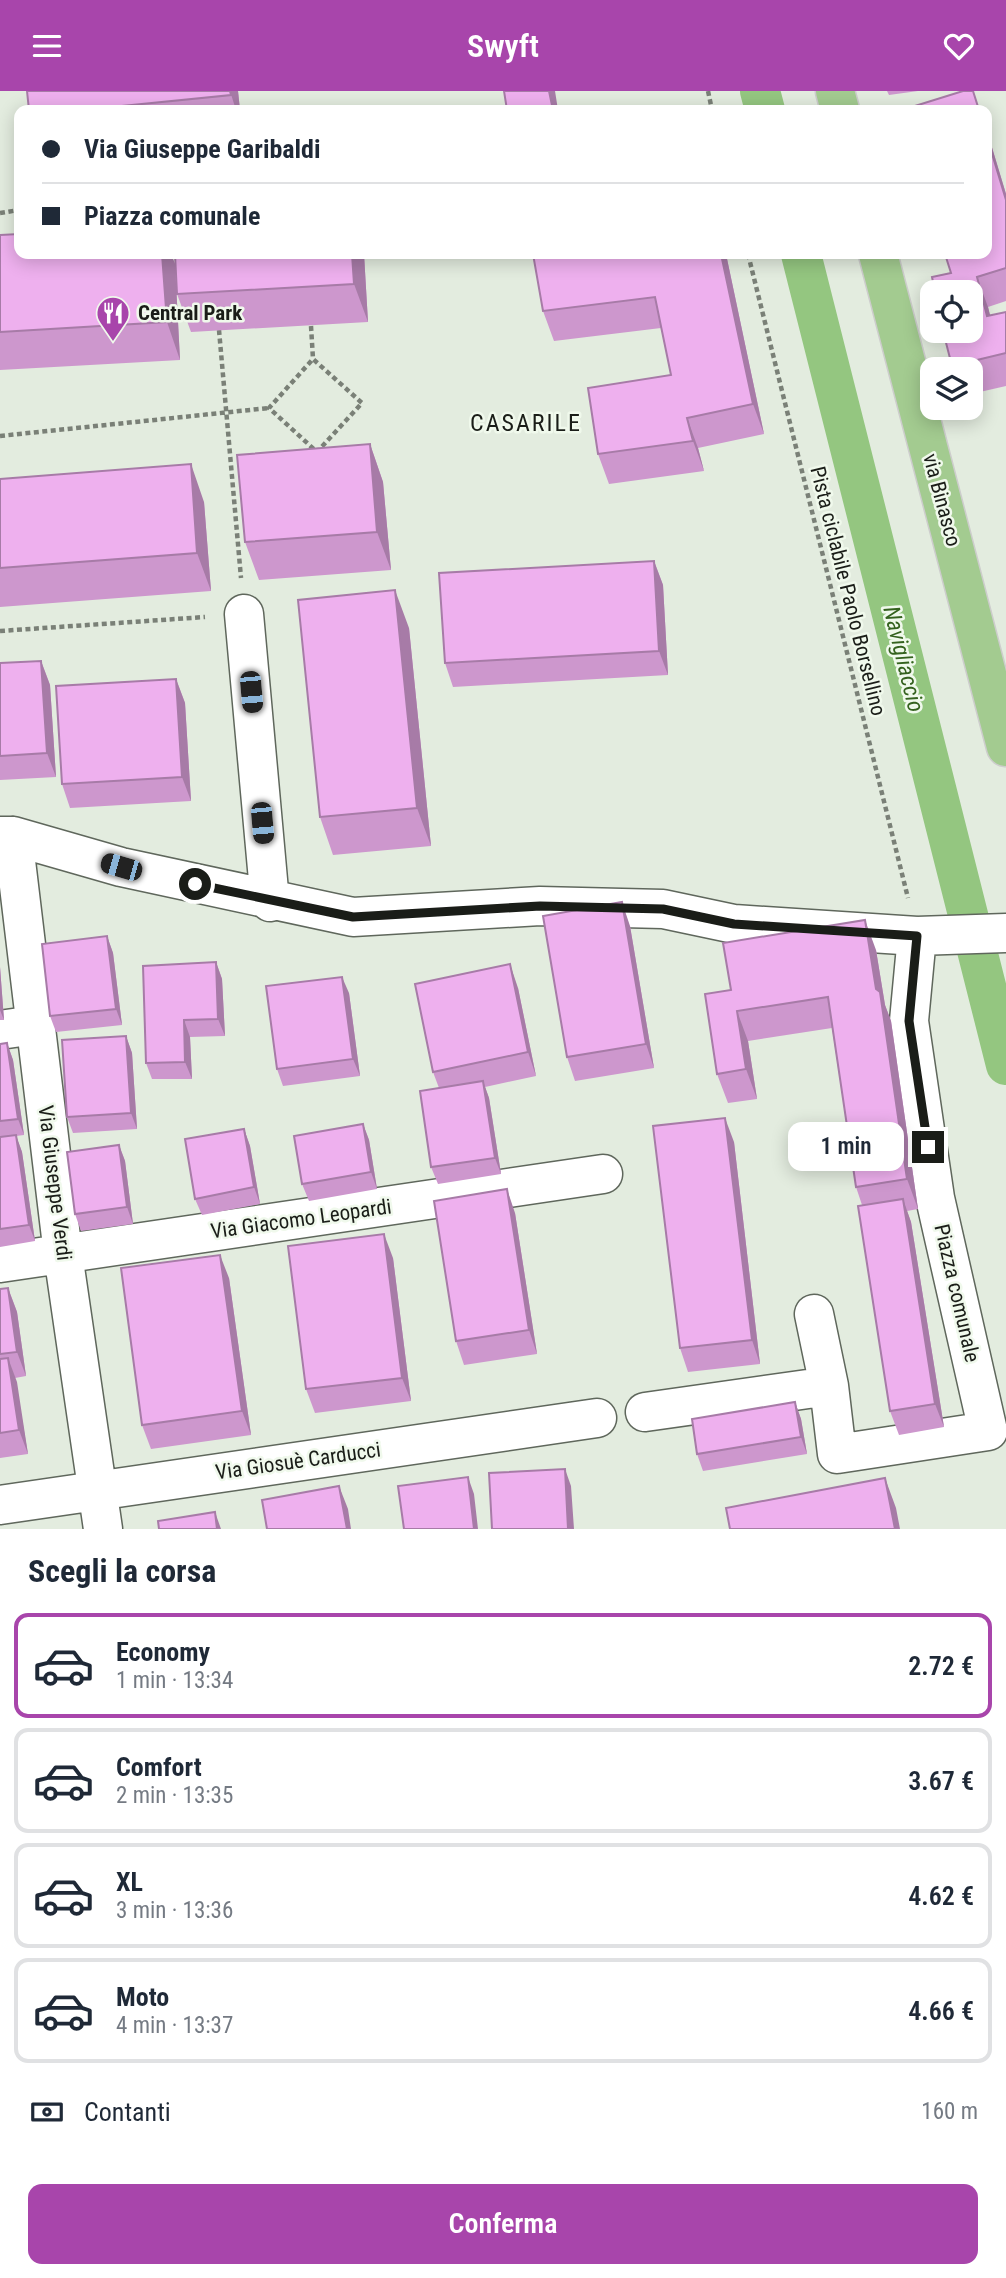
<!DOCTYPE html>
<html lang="it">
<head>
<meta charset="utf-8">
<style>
	body { margin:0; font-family:"Roboto Condensed",sans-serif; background:#f6f6f7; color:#1f2937; height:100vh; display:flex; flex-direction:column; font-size:26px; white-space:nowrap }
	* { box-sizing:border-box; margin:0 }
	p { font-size:23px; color:#747a83 }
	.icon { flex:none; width:38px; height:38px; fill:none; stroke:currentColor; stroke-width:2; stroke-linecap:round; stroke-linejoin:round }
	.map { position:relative; height:1438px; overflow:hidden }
	.side { display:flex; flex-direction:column; background:#fff; flex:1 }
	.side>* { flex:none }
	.top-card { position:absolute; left:14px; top:14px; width:978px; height:154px; border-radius:14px; box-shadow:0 4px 18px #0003; display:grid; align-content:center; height:154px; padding:0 28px; background:#fff }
	.tools { position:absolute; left:920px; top:189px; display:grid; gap:14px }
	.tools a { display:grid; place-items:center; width:63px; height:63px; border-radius:14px; background:#fff; box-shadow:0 4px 18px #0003; font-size:35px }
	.end { position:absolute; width:32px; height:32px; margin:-16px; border:9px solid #1a1d18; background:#fff; box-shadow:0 0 0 4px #fff }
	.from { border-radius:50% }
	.bubble { position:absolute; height:49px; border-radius:14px; background:#fff; box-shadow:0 4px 18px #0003; font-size:23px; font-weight:600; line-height:49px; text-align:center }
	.car { position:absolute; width:21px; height:42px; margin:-21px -10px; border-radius:9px; box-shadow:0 0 5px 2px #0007; background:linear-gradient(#222 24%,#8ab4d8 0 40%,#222 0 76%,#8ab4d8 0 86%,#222 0) }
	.top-card b { display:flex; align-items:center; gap:24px; height:66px; font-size:26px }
	.top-card b+b { border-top:2px solid #e0e1e3 }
	.top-card i { width:18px; height:18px; background:#1f2937 }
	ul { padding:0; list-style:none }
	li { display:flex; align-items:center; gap:21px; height:105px; margin:0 14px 10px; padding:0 14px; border:4px solid #e0e1e3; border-radius:14px }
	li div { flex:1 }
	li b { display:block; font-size:26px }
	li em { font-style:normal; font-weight:600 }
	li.on { border-color:#a845ab }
	li>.icon { width:63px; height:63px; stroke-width:1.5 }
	h2 { padding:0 28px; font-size:32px; line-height:84px }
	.pay { display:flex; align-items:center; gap:18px; height:77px; padding:0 28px; font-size:26px }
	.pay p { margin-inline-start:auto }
	.primary-button { display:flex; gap:14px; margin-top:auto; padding:14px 28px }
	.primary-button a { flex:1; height:80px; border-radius:14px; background:#a845ab; color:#fff; font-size:28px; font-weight:600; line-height:80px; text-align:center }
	header { display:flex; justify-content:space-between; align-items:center; height:91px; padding:0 28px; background:#a845ab; color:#fff; font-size:32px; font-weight:600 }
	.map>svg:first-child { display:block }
</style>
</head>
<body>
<header><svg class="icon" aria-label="menu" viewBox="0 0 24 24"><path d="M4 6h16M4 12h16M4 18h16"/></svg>Swyft<svg class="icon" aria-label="heart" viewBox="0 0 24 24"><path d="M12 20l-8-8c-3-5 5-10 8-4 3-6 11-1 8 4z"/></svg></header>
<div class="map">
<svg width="1006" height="1438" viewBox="0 0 1006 1438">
	<rect width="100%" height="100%" fill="#e3ecdf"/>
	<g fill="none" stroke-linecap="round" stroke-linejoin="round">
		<path stroke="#94c680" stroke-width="40" d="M 760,0 L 765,19
			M 801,163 L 1006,974"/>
		<defs>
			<path id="minor" d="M 244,523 L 270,811
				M 0,745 L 13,745 L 121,776 L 353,826 L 540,815 L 663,818 L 734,833 L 917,845 L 1006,842
				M 13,745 L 63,1163 L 103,1438
				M 0,939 L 35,934
				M 0,1172 L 603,1083
				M 814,1223 L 829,1295 L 837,1363 L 988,1340 L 935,1107 L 909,930 L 917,845
				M 645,1321 L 829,1295
				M 0,1414 L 597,1327"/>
			<path id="major" d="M 835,0 L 840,19
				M 878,163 L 1006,656"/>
		</defs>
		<use href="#minor" stroke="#5f675c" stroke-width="41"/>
		<use href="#major" stroke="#cdcdcc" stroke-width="41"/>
		<path stroke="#7a8077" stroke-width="4.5" stroke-dasharray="5 3.5" stroke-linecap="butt" d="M 708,0 L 712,19
			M 0,122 L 19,119
			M 748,163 L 908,807
			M 311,235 L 313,268 L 362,312 L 317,361 L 269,317 L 313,268
			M 219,239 L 241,487
			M 0,345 L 269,317
			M 0,540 L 205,526"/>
		<use href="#minor" stroke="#fff" stroke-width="38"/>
		<use href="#major" stroke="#a3cb90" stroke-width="38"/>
	</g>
	<path fill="#cd97cd" d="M 27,0 L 238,0 L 240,19 L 29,19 Z
		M 887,0 L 918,0 L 889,4 Z
		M 987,40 L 1006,103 L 1006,210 L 988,216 L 990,225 L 1006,221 L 1006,295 L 971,303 L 971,278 L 953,278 L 943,240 L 971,240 L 951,182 Z
		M 0,144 L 19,163 L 171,163 L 175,173 L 180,269 L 0,279 Z
		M 364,163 L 368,231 L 191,241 L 177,203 Z
		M 533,163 L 726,163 L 764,343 L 698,357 L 704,380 L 609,393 L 598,363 L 671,284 L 661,237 L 554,250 L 543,220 Z
		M 370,353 L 383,391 L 391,479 L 259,489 L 245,451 Z
		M 0,388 L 204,411 L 211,500 L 0,516 Z
		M 654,470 L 663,494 L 668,584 L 453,596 L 445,572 Z
		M 409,537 L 431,755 L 333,764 L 320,726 Z
		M 41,570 L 50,594 L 56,686 L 0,689 L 0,572 Z
		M 176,588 L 185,612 L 191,710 L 70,717 L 62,693 Z
		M 630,835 L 654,977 L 575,990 L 567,966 Z
		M 107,845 L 113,862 L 122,934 L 56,941 L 50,925 Z
		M 876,859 L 885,914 L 891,930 L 918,1118 L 907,1120 L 911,1131 L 944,1336 L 899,1344 L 890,1320 L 862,1114 L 856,1096 L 832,937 L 748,950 L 757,1008 L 728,1012 L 717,983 L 731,899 Z
		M 216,871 L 222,888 L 225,945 L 190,946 L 192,988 L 152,988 L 146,972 Z
		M 0,876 L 4,929 L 0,929 Z
		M 518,897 L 536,985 L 485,996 L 489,1007 L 501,1083 L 438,1093 L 431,1076 L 439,997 L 433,981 Z
		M 349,902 L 360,985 L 283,995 L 277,978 Z
		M 126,945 L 132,962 L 137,1038 L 73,1042 L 67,1026 Z
		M 7,952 L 13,969 L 24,1044 L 16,1045 L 22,1061 L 35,1150 L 0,1156 L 0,953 Z
		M 363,1033 L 369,1049 L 377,1098 L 309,1110 L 302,1093 Z
		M 244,1038 L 250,1055 L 260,1113 L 202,1124 L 195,1108 Z
		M 734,1051 L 760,1273 L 688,1281 L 680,1257 Z
		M 119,1054 L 125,1070 L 133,1133 L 81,1140 L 75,1123 Z
		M 515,1122 L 537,1263 L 464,1274 L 456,1250 Z
		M 393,1167 L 411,1310 L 315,1322 L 306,1298 Z
		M 229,1187 L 251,1344 L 151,1358 L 142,1334 Z
		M 8,1197 L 17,1221 L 26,1285 L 15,1287 L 28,1363 L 0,1367 L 0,1198 Z
		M 795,1311 L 801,1328 L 807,1363 L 703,1380 L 697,1363 Z"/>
	<path fill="#a77ba7" d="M 230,0 L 238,0 L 240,19 L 236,19 Z
		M 549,0 L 555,0 L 558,19 L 553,19 Z
		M 987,40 L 1006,103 L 1006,109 L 987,46 Z
		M 162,163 L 171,163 L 175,173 L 180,269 L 167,231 Z
		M 352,163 L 364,163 L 368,231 L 354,193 Z
		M 721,163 L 726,163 L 764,343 L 753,313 Z
		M 977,186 L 988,216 L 998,255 L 987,225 Z
		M 687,327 L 698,357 L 704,380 L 693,350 Z
		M 370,353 L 383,391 L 391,479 L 377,441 Z
		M 191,373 L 204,411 L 211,500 L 197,462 Z
		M 654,470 L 663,494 L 668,584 L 659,560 Z
		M 395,499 L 409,537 L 431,755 L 417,717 Z
		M 41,570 L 50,594 L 56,686 L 47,662 Z
		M 176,588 L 185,612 L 191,710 L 182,686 Z
		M 622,811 L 630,835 L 654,977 L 646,953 Z
		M 865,829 L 876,859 L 885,914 L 891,930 L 918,1118 L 907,1088 Z
		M 107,845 L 113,862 L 122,934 L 116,918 Z
		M 216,871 L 222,888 L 225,945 L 218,928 Z
		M 510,873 L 518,897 L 536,985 L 528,961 Z
		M 0,876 L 4,929 L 0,919 Z
		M 342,886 L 349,902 L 360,985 L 353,968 Z
		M 737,920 L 748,950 L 757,1008 L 746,978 Z
		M 184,929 L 190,946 L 192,988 L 185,971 Z
		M 126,945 L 132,962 L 137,1038 L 131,1022 Z
		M 7,952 L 13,969 L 24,1044 L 18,1028 Z
		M 483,990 L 489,1007 L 501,1083 L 495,1067 Z
		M 725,1027 L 734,1051 L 760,1273 L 752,1249 Z
		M 363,1033 L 369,1049 L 377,1098 L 371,1081 Z
		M 244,1038 L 250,1055 L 260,1113 L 254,1096 Z
		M 16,1044 L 22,1061 L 35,1150 L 29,1134 Z
		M 119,1054 L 125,1070 L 133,1133 L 127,1116 Z
		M 507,1098 L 515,1122 L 537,1263 L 529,1239 Z
		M 903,1108 L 911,1131 L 944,1336 L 935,1313 Z
		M 384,1143 L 393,1167 L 411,1310 L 402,1287 Z
		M 220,1164 L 229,1187 L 251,1344 L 242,1320 Z
		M 8,1197 L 17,1221 L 26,1285 L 17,1261 Z
		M 8,1267 L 17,1291 L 28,1363 L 19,1339 Z
		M 795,1311 L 801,1328 L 807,1363 L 801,1346 Z
		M 565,1378 L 571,1395 L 574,1438 L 568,1438 Z
		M 468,1386 L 474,1403 L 478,1438 L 474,1438 Z
		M 885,1387 L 896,1417 L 900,1438 L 895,1438 Z
		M 339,1395 L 348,1418 L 351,1438 L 347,1438 Z
		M 215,1421 L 221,1438 L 217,1438 Z"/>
	<path fill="#eeb0ee" stroke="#a77ba7" stroke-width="2" d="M 27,0 L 230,0 L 231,4 L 82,19 L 29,19 Z
		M 504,0 L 549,0 L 553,19 L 507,19 Z
		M 963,0 L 973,0 L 979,19 L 902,19 Z
		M 987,46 L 1006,109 L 1006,177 L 977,186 L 987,225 L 1006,221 L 1006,262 L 952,275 L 943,240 L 971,240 L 971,201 L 935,201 L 932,186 L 951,182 L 945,163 L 987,163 Z
		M 19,143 L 19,163 L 162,163 L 167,231 L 0,241 L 0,144 Z
		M 175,163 L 352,163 L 354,193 L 177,203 Z
		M 533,163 L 721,163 L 753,313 L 687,327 L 693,350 L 598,363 L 588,297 L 671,284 L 655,206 L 543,220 Z
		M 370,353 L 377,441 L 245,451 L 237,364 Z
		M 191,373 L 197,462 L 0,477 L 0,388 Z
		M 654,470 L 659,560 L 445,572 L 439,482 Z
		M 395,499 L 417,717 L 320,726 L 298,509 Z
		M 41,570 L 47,662 L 0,665 L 0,572 Z
		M 176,588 L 182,686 L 62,693 L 56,595 Z
		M 622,811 L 646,953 L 567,966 L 543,825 Z
		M 865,829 L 876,898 L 880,901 L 907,1088 L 856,1096 L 828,906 L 737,920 L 746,978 L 717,983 L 705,903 L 731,899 L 723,852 Z
		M 107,845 L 116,918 L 50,925 L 42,853 Z
		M 216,871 L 218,928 L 184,929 L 185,971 L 146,972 L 143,875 Z
		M 510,873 L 528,961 L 433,981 L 415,893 Z
		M 342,886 L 353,968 L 277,978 L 266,895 Z
		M 126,945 L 131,1022 L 67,1026 L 62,949 Z
		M 7,952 L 18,1028 L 0,1030 L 0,953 Z
		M 483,990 L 495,1067 L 431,1076 L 420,1000 Z
		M 725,1027 L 752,1249 L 680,1257 L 653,1035 Z
		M 363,1033 L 371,1081 L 302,1093 L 294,1045 Z
		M 244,1038 L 254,1096 L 195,1108 L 185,1048 Z
		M 16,1044 L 29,1134 L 0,1138 L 0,1046 Z
		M 119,1054 L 127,1116 L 75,1123 L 67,1061 Z
		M 507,1098 L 529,1239 L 456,1250 L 434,1110 Z
		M 903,1108 L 935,1313 L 890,1320 L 858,1115 Z
		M 384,1143 L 402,1287 L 306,1298 L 288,1155 Z
		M 220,1164 L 242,1320 L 142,1334 L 121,1177 Z
		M 8,1197 L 17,1261 L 0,1263 L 0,1198 Z
		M 8,1267 L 19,1339 L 0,1342 L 0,1268 Z
		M 795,1311 L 801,1346 L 697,1363 L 692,1328 Z
		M 565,1378 L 568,1438 L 492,1438 L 489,1382 Z
		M 468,1386 L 474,1438 L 404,1438 L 398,1395 Z
		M 885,1387 L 895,1438 L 730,1438 L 726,1417 Z
		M 339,1395 L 347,1438 L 267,1438 L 262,1409 Z
		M 215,1421 L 217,1438 L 159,1438 L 158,1430 Z"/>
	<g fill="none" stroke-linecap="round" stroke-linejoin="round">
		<path stroke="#1a1d18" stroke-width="9" d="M 195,793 L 353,826 L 540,815 L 663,818 L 734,833 L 917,845 L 909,930 L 928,1056"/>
	</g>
	<defs>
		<symbol id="restaurant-pin" viewBox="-11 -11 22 30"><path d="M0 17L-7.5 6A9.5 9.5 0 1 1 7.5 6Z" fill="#a845ab" stroke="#f0f9ec"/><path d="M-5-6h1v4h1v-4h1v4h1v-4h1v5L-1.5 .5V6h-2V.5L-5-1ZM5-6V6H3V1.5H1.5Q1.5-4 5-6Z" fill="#fff"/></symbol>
	</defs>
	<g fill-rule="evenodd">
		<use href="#restaurant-pin" x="94" y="203" width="38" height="52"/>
	</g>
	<g text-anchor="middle" stroke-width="5" stroke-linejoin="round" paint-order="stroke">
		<g font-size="21" font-weight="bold" fill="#1a1d18" stroke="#f0f9ec" text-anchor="start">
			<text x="138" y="229">Central Park</text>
		</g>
		<g font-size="21" fill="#1a1d18" stroke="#f0f9ec">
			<text transform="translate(942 409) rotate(75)" y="7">via Binasco</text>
			<text transform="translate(848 500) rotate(76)" y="7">Pista ciclabile Paolo Borsellino</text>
			<text transform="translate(55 1092) rotate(83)" y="7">Via Giuseppe Verdi</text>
			<text transform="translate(301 1128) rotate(-8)" y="7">Via Giacomo Leopardi</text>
			<text transform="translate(957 1202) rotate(77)" y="7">Piazza comunale</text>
			<text transform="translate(298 1370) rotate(-8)" y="7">Via Giosuè Carducci</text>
		</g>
		<g font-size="23" font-style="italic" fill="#34621e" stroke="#f0f9ec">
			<text transform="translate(904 568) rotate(76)" y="8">Navigliaccio</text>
		</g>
		<g font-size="24" letter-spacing="2" fill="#1a1d18" stroke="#f0f9ec">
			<text x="526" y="340">CASARILE</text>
		</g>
	</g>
</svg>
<div class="tools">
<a><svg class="icon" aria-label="locate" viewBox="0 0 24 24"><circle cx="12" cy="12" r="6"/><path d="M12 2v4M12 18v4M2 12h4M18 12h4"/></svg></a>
<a><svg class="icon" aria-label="layers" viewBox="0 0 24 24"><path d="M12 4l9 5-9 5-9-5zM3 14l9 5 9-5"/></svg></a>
</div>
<i class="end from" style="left:195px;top:793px"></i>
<i class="end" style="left:928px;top:1056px"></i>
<div class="bubble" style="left:788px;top:1031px;width:116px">1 min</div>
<i class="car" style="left:251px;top:601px;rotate:175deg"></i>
<i class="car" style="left:262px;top:732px;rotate:175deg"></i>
<i class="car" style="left:121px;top:776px;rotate:286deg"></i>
<div class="top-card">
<b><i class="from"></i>Via Giuseppe Garibaldi</b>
<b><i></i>Piazza comunale</b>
</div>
</div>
<section class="side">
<h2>Scegli la corsa</h2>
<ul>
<li class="on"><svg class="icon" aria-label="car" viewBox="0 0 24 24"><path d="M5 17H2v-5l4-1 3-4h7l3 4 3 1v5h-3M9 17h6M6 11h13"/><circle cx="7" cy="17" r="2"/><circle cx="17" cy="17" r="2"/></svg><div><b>Economy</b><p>1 min · 13:34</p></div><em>2.72 €</em></li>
<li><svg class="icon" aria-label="car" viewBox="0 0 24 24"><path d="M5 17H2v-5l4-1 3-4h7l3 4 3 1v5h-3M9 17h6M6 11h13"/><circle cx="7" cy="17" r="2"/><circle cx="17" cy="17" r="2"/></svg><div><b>Comfort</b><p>2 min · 13:35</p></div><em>3.67 €</em></li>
<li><svg class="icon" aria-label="car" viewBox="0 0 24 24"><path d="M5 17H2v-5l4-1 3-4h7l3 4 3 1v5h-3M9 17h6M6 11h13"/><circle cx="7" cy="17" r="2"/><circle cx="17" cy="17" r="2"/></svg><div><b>XL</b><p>3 min · 13:36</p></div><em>4.62 €</em></li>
<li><svg class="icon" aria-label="car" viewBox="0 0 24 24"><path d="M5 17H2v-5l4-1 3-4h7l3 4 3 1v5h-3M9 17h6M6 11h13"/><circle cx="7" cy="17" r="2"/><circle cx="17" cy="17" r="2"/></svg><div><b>Moto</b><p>4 min · 13:37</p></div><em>4.66 €</em></li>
</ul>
<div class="pay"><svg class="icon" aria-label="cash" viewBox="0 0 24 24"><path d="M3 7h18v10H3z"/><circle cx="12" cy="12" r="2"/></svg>Contanti<p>160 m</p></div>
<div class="primary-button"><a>Conferma</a></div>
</section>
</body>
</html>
